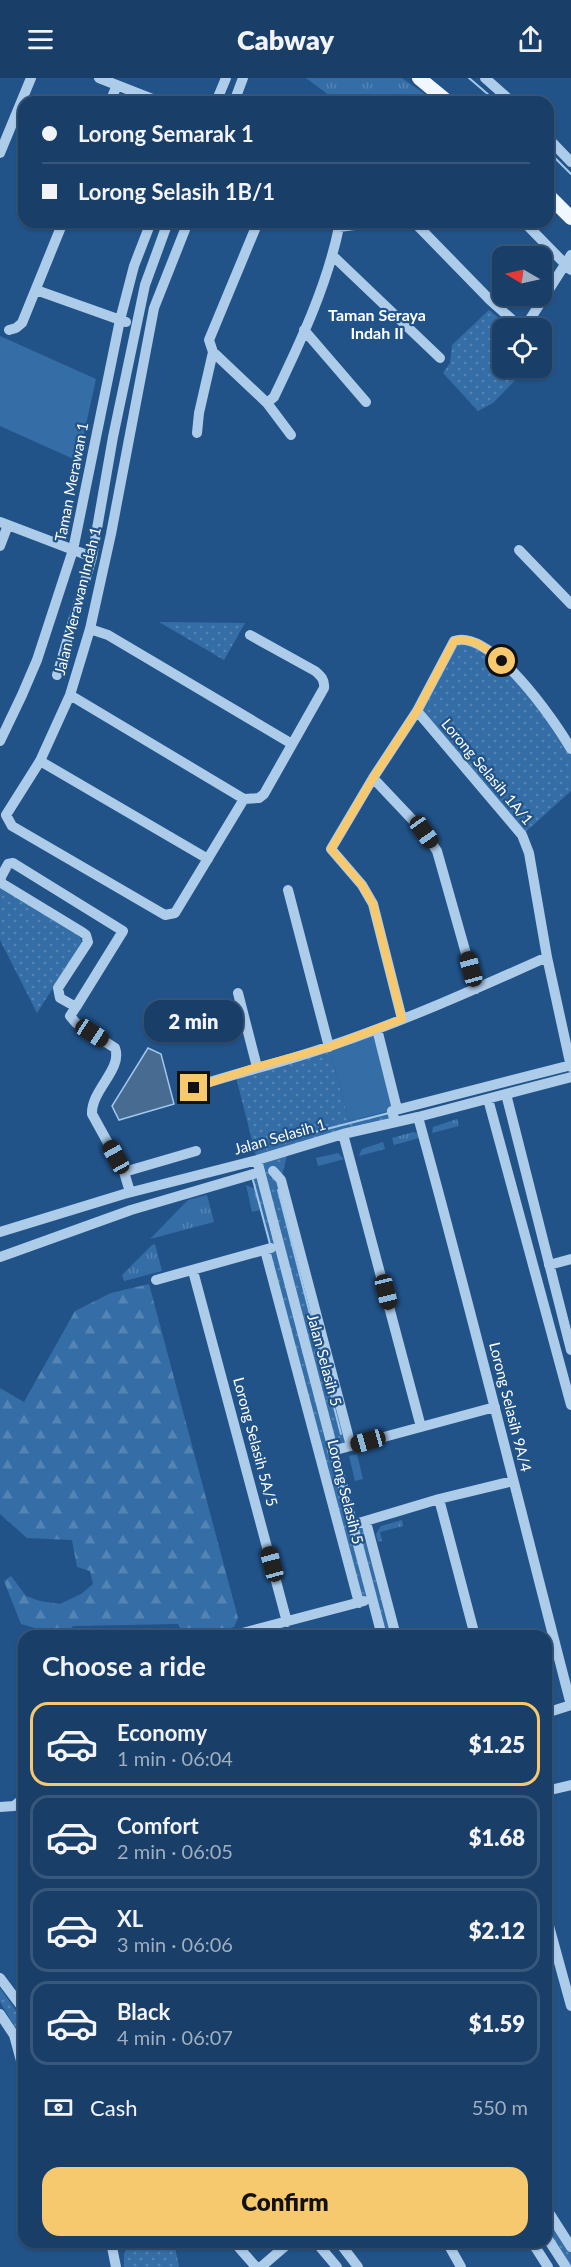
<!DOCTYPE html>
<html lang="en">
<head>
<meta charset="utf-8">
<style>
	body { margin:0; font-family:Lato,sans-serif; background:#264970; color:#f1f3f6; height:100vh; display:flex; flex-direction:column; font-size:22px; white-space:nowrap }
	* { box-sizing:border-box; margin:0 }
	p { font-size:20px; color:#9faec0 }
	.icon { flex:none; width:33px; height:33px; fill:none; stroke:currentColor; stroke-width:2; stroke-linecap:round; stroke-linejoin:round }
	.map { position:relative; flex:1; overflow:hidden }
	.drawer { position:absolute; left:18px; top:1552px; width:534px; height:618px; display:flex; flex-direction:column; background:#193e67; border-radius:18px; box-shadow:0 2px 4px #0004,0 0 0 2px #37577b }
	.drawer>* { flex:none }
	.hud { position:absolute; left:18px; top:18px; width:536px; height:132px; border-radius:18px; box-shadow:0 2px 4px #0004,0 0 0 2px #37577b; display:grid; align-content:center; height:132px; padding:0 24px; background:#193e67 }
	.needle { width:39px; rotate:279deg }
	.controls { position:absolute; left:492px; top:168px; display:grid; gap:12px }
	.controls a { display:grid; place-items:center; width:60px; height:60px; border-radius:12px; background:#193e67; box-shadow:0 2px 4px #0004,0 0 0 2px #37577b; font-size:30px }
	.end { position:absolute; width:27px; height:27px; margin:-14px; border:8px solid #f7c96f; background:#111; box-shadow:0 0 0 3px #111 }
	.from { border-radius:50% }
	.bubble { position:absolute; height:42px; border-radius:18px; background:#193e67; box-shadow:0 2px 4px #0004,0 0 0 2px #37577b; font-size:20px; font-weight:800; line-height:42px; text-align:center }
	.car { position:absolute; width:18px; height:36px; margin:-18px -9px; border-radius:8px; box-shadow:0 0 4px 2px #0007; background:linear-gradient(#222 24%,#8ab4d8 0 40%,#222 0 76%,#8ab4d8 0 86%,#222 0) }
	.hud b { display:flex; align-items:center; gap:21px; height:57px; font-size:22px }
	.hud b+b { border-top:2px solid #37577b }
	.hud i { width:15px; height:15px; background:#f1f3f6 }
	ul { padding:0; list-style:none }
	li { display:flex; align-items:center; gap:18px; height:84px; margin:0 12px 9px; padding:0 12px; border:3px solid #37577b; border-radius:18px }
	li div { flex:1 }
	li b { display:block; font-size:22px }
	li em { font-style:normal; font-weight:800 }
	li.selected { border-color:#f7c96f }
	li>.icon { width:54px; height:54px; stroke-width:1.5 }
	h2 { padding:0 24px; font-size:27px; line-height:72px }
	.pay { display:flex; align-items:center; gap:15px; height:66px; padding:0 24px; font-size:22px }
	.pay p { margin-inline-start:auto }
	.action { display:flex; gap:12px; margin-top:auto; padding:12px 24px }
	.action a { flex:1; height:69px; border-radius:18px; background:#f7c96f; color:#111; font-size:24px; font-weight:800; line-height:69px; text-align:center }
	header { display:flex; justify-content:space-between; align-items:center; height:78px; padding:0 24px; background:#193e67; font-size:27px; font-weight:800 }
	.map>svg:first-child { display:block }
</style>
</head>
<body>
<header><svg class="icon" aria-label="menu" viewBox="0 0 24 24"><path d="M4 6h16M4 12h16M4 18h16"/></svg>Cabway<svg class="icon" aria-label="share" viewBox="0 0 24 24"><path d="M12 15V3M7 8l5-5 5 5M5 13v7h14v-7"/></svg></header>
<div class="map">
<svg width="571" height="2189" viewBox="0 0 571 2189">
	<defs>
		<pattern id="grass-tufts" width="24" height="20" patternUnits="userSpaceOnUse" patternTransform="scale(1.5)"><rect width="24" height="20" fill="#356ea6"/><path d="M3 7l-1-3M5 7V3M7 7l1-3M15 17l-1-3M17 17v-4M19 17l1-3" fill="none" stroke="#5384b3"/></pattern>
		<pattern id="forest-firs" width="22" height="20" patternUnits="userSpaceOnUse" patternTransform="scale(1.5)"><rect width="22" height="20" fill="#356ea6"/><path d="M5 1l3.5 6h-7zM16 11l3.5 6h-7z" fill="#5384b3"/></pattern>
		<pattern id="park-dots" width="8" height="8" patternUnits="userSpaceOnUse" patternTransform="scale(1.5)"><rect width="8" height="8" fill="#356ea6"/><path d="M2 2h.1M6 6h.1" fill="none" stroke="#5384b3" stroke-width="1.8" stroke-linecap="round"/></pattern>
	</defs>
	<rect width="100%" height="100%" fill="#215389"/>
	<path fill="url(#grass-tufts)" d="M 306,0 L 402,0 L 436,24 L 338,24 Z
		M 457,1041 L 459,1048 L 432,1055 L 433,1049 Z
		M 413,1054 L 417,1055 L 419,1060 L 394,1067 L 392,1060 Z
		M 383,1064 L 385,1071 L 359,1078 L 362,1071 Z
		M 338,1075 L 344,1081 L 318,1088 L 316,1080 Z
		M 246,1107 L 255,1111 L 260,1132 L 252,1134 Z
		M 207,1117 L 214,1144 L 150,1161 L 188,1122 Z
		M 155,1166 L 162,1193 L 124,1203 L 122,1197 L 152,1167 Z
		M 357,1376 L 363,1401 L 355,1403 L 349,1378 Z
		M 402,1442 L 403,1448 L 380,1454 L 382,1463 L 378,1464 L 376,1456 L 381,1448 Z"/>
	<path fill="url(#forest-firs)" d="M 149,1206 L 238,1540 L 234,1549 L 199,1558 L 184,1558 L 178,1546 L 73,1548 L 69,1554 L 70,1558 L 57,1558 L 56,1556 L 21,1546 L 4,1503 L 11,1498 L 26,1518 L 40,1523 L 60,1526 L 81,1516 L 93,1506 L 90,1493 L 77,1489 L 72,1462 L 27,1460 L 0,1436 L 0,1310 L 24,1324 L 75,1233 L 111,1215 Z"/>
	<path fill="url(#park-dots)" d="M 489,232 L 511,250 L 502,250 L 502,290 L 521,290 L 521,296 L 493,325 L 478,333 L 443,295 L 450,285 L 452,267 Z
		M 159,544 L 245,545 L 224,582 Z
		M 461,561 L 502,583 L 571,671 L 571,713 L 522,757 L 417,633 Z
		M 0,809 L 79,858 L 82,864 L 37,935 L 0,862 Z
		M 329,969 L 349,1043 L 392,1033 L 395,1044 L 288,1073 L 281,1102 L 351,1368 L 333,1373 L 352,1447 L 366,1444 L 396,1558 L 382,1558 L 372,1522 L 359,1525 L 264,1167 L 269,1165 L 253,1102 L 260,1094 L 235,995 Z
		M 0,1910 L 24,1944 L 24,1975 L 18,1954 L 0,1924 Z
		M 546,2130 L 571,2169 L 571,2189 L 546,2158 Z
		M 129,2165 L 174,2165 L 179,2189 L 124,2189 L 124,2176 Z"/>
	<path fill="#356ea6" d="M 0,258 L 96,301 L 78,383 L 0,348 Z
		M 377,951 L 397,1031 L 349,1043 L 329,969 Z"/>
	<path fill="#486b91" stroke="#a1c7eb" stroke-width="1.5" d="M 148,970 L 161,976 L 174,1026 L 119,1042 L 112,1028 Z"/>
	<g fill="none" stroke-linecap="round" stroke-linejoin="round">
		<path stroke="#a1c7eb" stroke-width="2" d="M 469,0 L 497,24
			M 548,73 L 571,96
			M 276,1064 L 389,1035
			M 253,1102 L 270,1166
			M 278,1112 L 341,1356"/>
		<path stroke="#adccea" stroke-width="10" d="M 99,0 L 160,24
			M 485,0 L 512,24
			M 110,24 L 117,7
			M 216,24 L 226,0
			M 234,24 L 243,0
			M 548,60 L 571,84
			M 0,75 L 31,0
			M 188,144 L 154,230 L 111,456 L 90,551 L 70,617 L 40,683 L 6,737 L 12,748 L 165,837 L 175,835 L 244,721
			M 414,144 L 490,222 L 518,247 L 527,246 L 571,177
			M 524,144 L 571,192
			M 333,178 L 440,280
			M 36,212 L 126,244
			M 9,252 L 16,250 L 22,245 L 63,144
			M 304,252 L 366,324
			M 213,274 L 267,325 L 291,357
			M 267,325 L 274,319 C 300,265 327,208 339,149 L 378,144
			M 197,355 L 199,335 L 213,274 L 209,262 L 258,144
			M 0,444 L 92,479
			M 0,468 L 8,447
			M 519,472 L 571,526
			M 90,551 L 108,557 L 292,666
			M 57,597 L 92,479 L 113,359 L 145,207 L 168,144
			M 70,617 L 244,721 L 259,720 L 264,716 L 324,610 C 325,602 321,598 315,593 L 250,557
			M 417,633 L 522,757 L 529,775 L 547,879 L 571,989
			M 0,663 L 22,617 L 37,582 L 73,472 L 120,242 L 134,188 L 151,144
			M 40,683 L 208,781
			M 373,700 L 424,754 L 437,773 L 476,911
			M 0,801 L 8,786 L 13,785 L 123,853 L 76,929
			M 0,802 L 3,806 L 82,854 L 86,857 L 88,864 L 58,910 L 60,920 L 76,929 L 70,938 L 76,945 L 115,970 C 123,991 91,1012 92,1036 L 124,1094 L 130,1114
			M 288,812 L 329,969
			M 238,915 L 257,989
			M 402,941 L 373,826 L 362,807 L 331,771 L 373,700 L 417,633 L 454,563 C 491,550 555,643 571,671
			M 377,951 L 397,1031
			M 194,1009 C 239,994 285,984 330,968 C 404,943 476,911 547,879
			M 506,1016 L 571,1272
			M 488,1021 L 571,1327
			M 418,1039 C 472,1234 520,1431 571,1627
			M 395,1044 L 392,1033 L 571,987
			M 343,1056 L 421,1349
			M 257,1082 L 382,1558
			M 273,1093 L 281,1102 L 351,1368
			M 124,1094 L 196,1073
			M 0,1154 L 124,1116 L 257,1082 L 343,1056 L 418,1039 L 571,999
			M 265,1172 L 359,1525
			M 0,1179 L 131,1132 L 260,1094
			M 549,1187 L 571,1181
			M 193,1193 L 287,1544
			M 156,1202 L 271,1170
			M 332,1373 L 495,1329
			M 439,1421 L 475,1558
			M 366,1444 L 396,1558
			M 352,1447 L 439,1421 L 513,1403
			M 231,1558 L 364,1523
			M 546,1635 L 571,1627
			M 546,1713 L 571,1707
			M 0,1729 L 14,1728 L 24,1720
			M 546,1837 L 571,1928
			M 0,1900 L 24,1932
			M 0,1936 L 14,1957 L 24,1994
			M 22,2126 L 24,2125
			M 546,2130 L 571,2169
			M 546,2158 L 566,2189
			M 92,2164 L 105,2164
			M 111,2164 L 116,2189
			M 234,2164 L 256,2189
			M 316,2164 L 337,2189
			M 339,2164 L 358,2189
			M 447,2164 L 461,2189
			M 532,2164 L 548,2189
			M 261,2189 L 290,2164"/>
		<path stroke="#f1f7fe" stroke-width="14" d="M 419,0 L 448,24
			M 548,117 L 571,140"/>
	</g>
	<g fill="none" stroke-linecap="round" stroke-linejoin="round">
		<path stroke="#f7c96f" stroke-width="8" d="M 194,1010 L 256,989 L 329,969 L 402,941 L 373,826 L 362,807 L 331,771 L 373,700 L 417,633 L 454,563 C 473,557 488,573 502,583"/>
	</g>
	<g text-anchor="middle" stroke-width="4.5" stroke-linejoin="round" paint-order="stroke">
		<g font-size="15" fill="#fff" stroke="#215389">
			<text transform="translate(72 404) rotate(-79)" y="5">Taman Merawan 1</text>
			<text transform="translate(78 523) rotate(-76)" y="5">Jalan Merawan Indah 1</text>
			<text transform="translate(487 694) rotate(50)" y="5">Lorong Selasih 1A/1</text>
			<text transform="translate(280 1059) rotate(-16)" y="5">Jalan Selasih 1</text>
			<text transform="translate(324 1282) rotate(75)" y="5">Jalan Selasih 5</text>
			<text transform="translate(510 1329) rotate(76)" y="5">Lorong Selasih 9A/4</text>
			<text transform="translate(255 1364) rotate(75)" y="5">Lorong Selasih 5A/5</text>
			<text transform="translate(345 1414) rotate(76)" y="5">Lorong Selasih 5</text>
		</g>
		<g font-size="16" font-weight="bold" fill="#fff" stroke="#215389">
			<text x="377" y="243">Taman Seraya<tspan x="377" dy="18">Indah II</tspan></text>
		</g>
	</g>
</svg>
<div class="controls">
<a><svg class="needle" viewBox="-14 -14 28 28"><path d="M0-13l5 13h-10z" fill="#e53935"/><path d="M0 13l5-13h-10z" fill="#9faec0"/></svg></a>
<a><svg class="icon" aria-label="locate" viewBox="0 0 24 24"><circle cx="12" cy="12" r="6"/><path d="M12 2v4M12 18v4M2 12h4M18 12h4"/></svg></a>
</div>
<i class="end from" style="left:502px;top:583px"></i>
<i class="end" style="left:194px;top:1010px"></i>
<div class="bubble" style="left:144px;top:922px;width:99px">2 min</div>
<i class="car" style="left:424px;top:754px;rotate:145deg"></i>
<i class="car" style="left:471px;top:891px;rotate:345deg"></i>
<i class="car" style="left:92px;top:955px;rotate:123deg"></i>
<i class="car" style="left:116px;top:1079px;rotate:331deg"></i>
<i class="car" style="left:386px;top:1214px;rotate:166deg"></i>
<i class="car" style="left:368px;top:1363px;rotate:254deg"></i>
<i class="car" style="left:272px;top:1486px;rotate:345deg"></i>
<div class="hud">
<b><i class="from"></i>Lorong Semarak 1</b>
<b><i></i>Lorong Selasih 1B/1</b>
</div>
<section class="drawer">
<h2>Choose a ride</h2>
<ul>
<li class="selected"><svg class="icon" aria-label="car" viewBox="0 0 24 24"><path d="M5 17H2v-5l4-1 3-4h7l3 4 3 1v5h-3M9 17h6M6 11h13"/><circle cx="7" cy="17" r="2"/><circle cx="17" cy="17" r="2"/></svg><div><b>Economy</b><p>1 min · 06:04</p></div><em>$1.25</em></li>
<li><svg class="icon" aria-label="car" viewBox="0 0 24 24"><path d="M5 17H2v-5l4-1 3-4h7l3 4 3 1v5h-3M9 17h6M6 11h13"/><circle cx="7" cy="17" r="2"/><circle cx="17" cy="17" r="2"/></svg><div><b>Comfort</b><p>2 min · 06:05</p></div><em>$1.68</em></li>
<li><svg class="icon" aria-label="car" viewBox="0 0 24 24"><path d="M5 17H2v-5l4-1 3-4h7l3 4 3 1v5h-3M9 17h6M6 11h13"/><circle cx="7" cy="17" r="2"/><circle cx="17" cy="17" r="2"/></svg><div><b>XL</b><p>3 min · 06:06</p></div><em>$2.12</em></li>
<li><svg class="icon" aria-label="car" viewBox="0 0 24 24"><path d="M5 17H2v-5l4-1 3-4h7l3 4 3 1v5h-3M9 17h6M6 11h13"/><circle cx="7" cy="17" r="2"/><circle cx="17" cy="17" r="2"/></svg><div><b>Black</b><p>4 min · 06:07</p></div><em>$1.59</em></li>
</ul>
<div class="pay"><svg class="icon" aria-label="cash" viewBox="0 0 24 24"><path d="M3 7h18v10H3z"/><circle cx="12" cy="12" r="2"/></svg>Cash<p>550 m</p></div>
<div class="action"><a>Confirm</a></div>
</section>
</div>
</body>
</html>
